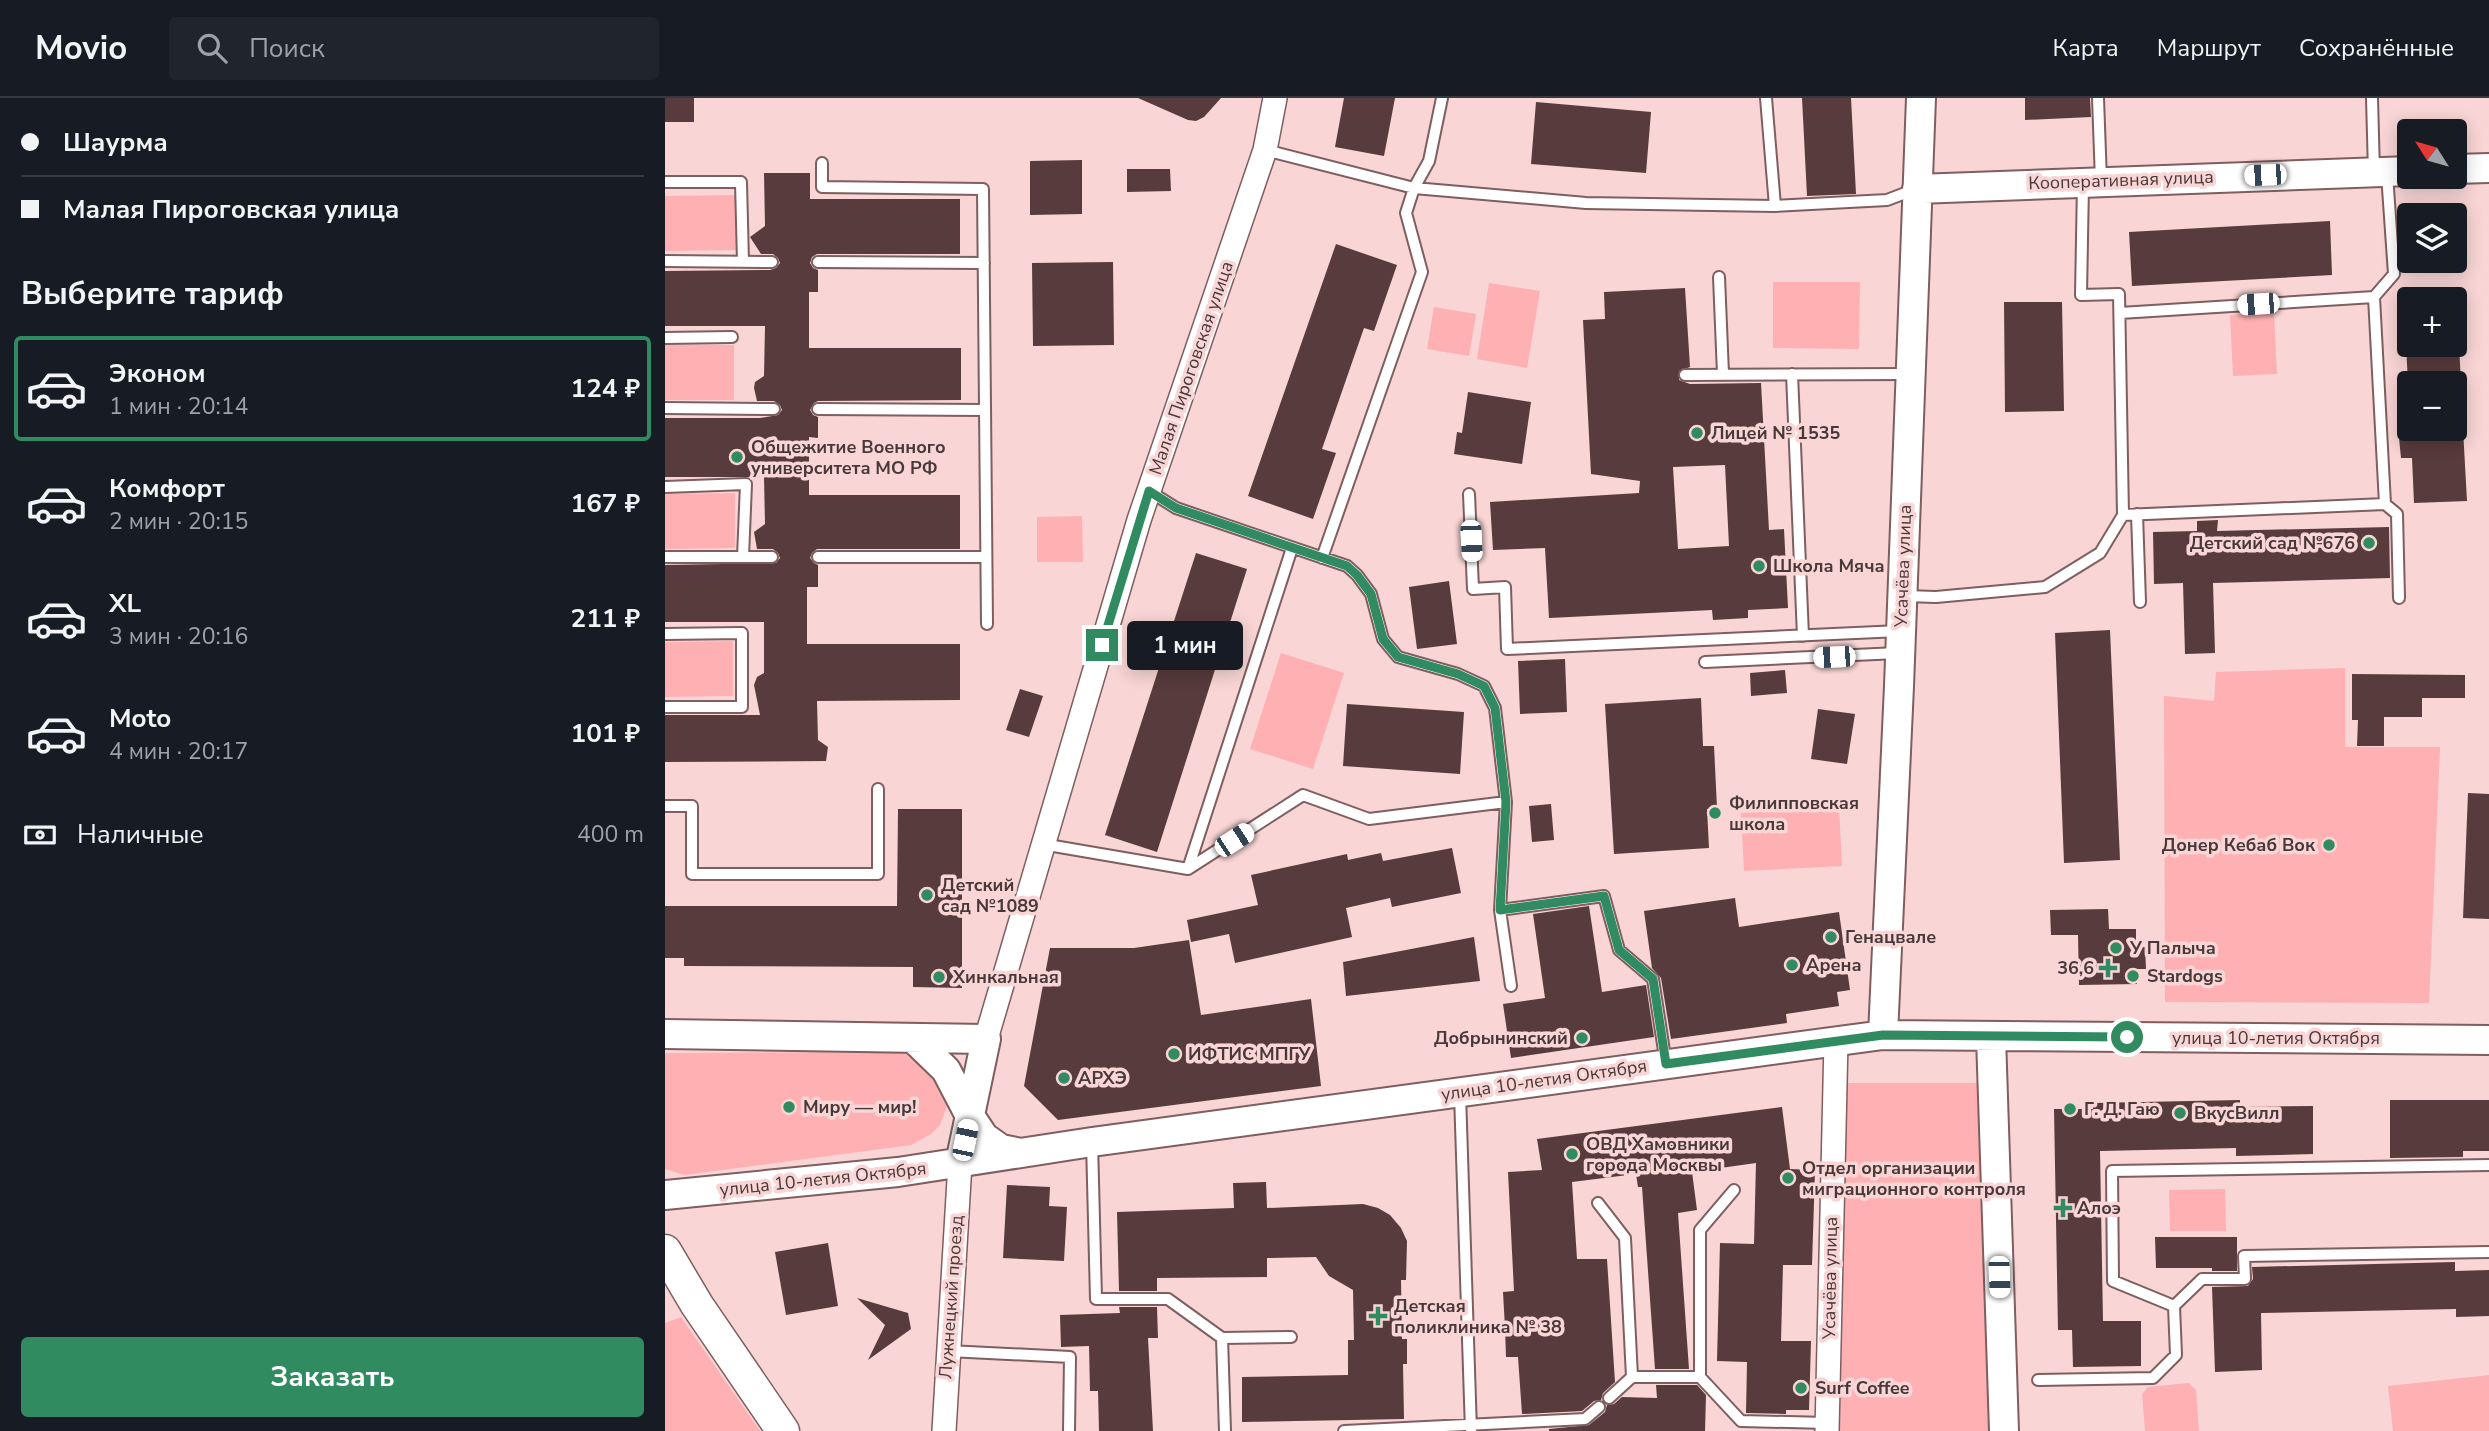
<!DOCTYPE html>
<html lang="ru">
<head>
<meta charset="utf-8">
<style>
	body { margin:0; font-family:"Nunito Sans",sans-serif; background:#20242c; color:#f1f3f6; height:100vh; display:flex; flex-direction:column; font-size:26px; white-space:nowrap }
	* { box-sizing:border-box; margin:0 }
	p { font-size:23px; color:#9ea1a6 }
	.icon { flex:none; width:38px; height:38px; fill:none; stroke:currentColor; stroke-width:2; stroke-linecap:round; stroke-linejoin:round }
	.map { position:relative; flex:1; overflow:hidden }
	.panel { display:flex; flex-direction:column; background:#171b24; width:665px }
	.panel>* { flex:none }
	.guide { display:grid; align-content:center; height:154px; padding:0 21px; background:#171b24 }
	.needle { width:46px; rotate:307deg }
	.buttons { position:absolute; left:1732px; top:21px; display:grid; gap:14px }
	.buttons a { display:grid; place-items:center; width:70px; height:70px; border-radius:7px; background:#171b24; box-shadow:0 4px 18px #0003; font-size:35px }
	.end { position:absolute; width:32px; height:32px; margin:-16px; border:9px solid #318b60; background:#fff; box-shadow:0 0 0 4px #fff }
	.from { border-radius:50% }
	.bubble { position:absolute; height:49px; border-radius:7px; background:#171b24; box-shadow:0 4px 18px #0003; font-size:23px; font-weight:700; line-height:49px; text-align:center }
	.car { position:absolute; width:21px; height:42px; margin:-21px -10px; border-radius:9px; box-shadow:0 0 5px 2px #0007; background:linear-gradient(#fff 24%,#345 0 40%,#fff 0 76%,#345 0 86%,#fff 0) }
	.guide b { display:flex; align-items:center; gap:24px; height:66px; font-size:26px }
	.guide b+b { border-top:2px solid #363941 }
	.guide i { width:18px; height:18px; background:#f1f3f6 }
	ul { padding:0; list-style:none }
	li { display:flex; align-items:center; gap:21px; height:105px; margin:0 14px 10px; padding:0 7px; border:4px solid transparent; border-radius:7px }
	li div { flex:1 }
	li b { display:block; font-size:26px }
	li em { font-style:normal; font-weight:700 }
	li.current { border-color:#318b60 }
	li>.icon { width:63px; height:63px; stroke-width:1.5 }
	h2 { padding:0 21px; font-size:32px; line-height:84px }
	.pay { display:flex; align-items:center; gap:18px; height:77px; padding:0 21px; font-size:26px }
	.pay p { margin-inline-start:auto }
	.action { display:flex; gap:14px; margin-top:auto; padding:14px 21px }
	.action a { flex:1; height:80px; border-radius:7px; background:#318b60; color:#fff; font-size:28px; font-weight:700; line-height:80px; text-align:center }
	header { display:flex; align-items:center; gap:42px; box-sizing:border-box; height:98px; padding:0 35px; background:#171b24; border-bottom:2px solid #363941 }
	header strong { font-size:33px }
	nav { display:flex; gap:38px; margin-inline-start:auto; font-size:24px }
	.search { width:490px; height:63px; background:#20242c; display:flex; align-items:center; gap:18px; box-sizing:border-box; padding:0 24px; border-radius:7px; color:#9ea1a6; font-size:26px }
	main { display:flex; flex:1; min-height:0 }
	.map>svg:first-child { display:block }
</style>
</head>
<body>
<header>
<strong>Movio</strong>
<div class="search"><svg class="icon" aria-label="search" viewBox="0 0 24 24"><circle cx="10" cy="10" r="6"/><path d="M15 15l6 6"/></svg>Поиск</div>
<nav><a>Карта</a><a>Маршрут</a><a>Сохранённые</a></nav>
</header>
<main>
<section class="panel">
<div class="guide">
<b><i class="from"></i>Шаурма</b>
<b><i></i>Малая Пироговская улица</b>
</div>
<h2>Выберите тариф</h2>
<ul>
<li class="current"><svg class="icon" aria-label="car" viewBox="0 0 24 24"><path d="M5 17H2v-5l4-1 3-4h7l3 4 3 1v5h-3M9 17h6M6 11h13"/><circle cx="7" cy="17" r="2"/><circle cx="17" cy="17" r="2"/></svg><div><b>Эконом</b><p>1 мин · 20:14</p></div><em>124 ₽</em></li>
<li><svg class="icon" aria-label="car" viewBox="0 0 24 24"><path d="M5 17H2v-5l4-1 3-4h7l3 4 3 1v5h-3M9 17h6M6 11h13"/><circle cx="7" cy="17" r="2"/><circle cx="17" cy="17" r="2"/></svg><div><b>Комфорт</b><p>2 мин · 20:15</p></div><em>167 ₽</em></li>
<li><svg class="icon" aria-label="car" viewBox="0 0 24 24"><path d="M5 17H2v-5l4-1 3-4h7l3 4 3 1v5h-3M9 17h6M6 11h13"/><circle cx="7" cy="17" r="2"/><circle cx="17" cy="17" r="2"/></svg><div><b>XL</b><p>3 мин · 20:16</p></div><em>211 ₽</em></li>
<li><svg class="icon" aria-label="car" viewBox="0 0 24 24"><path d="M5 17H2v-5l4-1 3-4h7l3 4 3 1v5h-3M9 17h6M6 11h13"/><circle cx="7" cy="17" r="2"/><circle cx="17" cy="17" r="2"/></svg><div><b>Moto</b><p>4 мин · 20:17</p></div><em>101 ₽</em></li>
</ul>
<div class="pay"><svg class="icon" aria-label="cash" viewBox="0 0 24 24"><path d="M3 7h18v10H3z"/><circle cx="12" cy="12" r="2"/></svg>Наличные<p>400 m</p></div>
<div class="action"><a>Заказать</a></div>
</section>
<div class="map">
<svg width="1824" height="1333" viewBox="0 0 1824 1333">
	<rect width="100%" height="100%" fill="#f9d5d5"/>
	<path fill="#feb0b3" d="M 71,97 L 72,152 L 0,153 L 0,98 Z
		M 1108,184 L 1195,184 L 1194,251 L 1108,250 Z
		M 824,185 L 875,193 L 862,270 L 812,261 Z
		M 769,209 L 811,216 L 804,258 L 762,251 Z
		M 1609,215 L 1612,276 L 1568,278 L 1565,217 Z
		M 0,247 L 69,247 L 69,302 L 0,302 Z
		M 70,395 L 70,450 L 0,451 L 0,396 Z
		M 417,418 L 418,464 L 372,464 L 372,419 Z
		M 68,543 L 68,598 L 0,599 L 0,544 Z
		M 616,555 L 679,575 L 648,671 L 585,651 Z
		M 1680,570 L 1680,649 L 1775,649 L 1764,905 L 1500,904 L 1499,598 L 1549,603 L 1551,574 Z
		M 1174,710 L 1177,768 L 1079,773 L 1076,715 Z
		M 238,954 L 258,961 L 280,985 L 282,1008 L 275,1027 L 266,1036 L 246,1047 L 19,1077 L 0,1071 L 0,955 Z
		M 1180,985 L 1314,985 L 1327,1333 L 1175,1333 Z
		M 1560,1091 L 1561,1133 L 1505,1133 L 1504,1092 Z
		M 16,1219 L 95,1333 L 0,1333 L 0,1225 Z
		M 1824,1277 L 1824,1333 L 1728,1333 L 1723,1288 Z
		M 1524,1285 L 1531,1292 L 1534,1333 L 1480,1333 L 1477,1296 L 1483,1289 Z"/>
	<path fill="#583b3c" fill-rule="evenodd" d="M 0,0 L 29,0 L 29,24 L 0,24 Z
		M 473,0 L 556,0 L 539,19 L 531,23 L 523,22 Z
		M 679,0 L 730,0 L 719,58 L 670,49 Z
		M 1137,0 L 1186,0 L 1191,96 L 1142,98 Z
		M 1360,0 L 1425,0 L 1426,19 L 1360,22 Z
		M 871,4 L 986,14 L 981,75 L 866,66 Z
		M 417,62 L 417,116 L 365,117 L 365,63 Z
		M 462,71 L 505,71 L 506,93 L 462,94 Z
		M 99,75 L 145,75 L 145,101 L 295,101 L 295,156 L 152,156 L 147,159 L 145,165 L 148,170 L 153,172 L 153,194 L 144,194 L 144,250 L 296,250 L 296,302 L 153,303 L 149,305 L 145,312 L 148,317 L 153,319 L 153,340 L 144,339 L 144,397 L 295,397 L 295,451 L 152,451 L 147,455 L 145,460 L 149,465 L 153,467 L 153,489 L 142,489 L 142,546 L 295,546 L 295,602 L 152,603 L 153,642 L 163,649 L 161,663 L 0,664 L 0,617 L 95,617 L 89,587 L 92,579 L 99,575 L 99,524 L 0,524 L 0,467 L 111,465 L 115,460 L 113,455 L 108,451 L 92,451 L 89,434 L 100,426 L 99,379 L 0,379 L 0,320 L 95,320 L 113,317 L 117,312 L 115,307 L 109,303 L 92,303 L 89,290 L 90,284 L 99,278 L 100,228 L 0,228 L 0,173 L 105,172 L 111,170 L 115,165 L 113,160 L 108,156 L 96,156 L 85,139 L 100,128 Z
		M 1665,123 L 1667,177 L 1467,188 L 1464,134 Z
		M 671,146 L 732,167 L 709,233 L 699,230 L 657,351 L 671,355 L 648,421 L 583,398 Z
		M 448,164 L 449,247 L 368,248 L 367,165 Z
		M 1020,190 L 1025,269 L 1014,273 L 1014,282 L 1025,286 L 1096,285 L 1104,432 L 1119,431 L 1123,510 L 1083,512 L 1083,520 L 1048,522 L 1047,512 L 884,520 L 880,450 L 828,452 L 825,404 L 974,395 L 975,383 L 926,376 L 918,222 L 940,221 L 939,194 ZM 1060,367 L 1064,448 L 1013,451 L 1008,369 Z
		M 1339,204 L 1397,204 L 1399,313 L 1340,314 Z
		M 1741,247 L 1794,247 L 1796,285 L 1743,285 Z
		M 803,294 L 866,304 L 857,366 L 789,356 L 792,334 L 797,335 Z
		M 1745,331 L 1798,331 L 1802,403 L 1749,405 L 1747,360 L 1736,360 L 1734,340 L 1745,339 Z
		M 1553,422 L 1552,433 L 1724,429 L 1725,480 L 1548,485 L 1550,555 L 1520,556 L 1518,485 L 1489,486 L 1488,434 L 1532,433 L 1532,423 Z
		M 531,455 L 582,471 L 492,754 L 440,737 Z
		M 784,483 L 792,546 L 752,551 L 744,489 Z
		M 1445,532 L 1455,762 L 1399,765 L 1390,535 Z
		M 900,561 L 902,614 L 855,616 L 853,563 Z
		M 1120,572 L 1122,595 L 1086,598 L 1085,575 Z
		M 1687,576 L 1800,577 L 1800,600 L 1757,600 L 1757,619 L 1719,619 L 1719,648 L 1692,648 L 1693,622 L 1687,622 Z
		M 355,591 L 378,598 L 364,639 L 341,632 Z
		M 1036,600 L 1038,648 L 1049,648 L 1052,710 L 1042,711 L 1044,750 L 949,756 L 940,606 Z
		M 682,606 L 799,614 L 795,676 L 678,668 Z
		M 1153,611 L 1190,616 L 1182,666 L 1146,661 Z
		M 1803,695 L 1824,696 L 1824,821 L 1798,820 Z
		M 886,706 L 889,742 L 867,744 L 864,708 Z
		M 233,711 L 297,711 L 297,890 L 248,889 L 248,869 L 19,868 L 19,860 L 0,860 L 0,808 L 232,808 Z
		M 787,750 L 796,795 L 727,809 L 725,800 L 681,810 L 687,839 L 570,865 L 564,836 L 526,844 L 522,822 L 593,807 L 586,777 L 682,756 L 683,762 L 716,755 L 718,763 Z
		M 1070,800 L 1074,829 L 1174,814 L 1185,892 L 1172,894 L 1174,908 L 1121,916 L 1122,925 L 1006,941 L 996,880 L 987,870 L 979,813 Z
		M 924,808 L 937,894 L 981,887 L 989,939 L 846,960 L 838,906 L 880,900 L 868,816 Z
		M 1443,811 L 1444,831 L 1471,831 L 1471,850 L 1480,849 L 1481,871 L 1472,871 L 1472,886 L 1414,887 L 1413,837 L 1386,837 L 1385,812 Z
		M 809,839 L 815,883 L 681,898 L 678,864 Z
		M 524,842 L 536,917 L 646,901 L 656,988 L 393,1022 L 359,988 L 385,850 L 469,850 Z
		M 1575,1002 L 1575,1009 L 1648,1008 L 1648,1056 L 1571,1058 L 1571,1050 L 1435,1053 L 1438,1223 L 1476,1223 L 1476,1268 L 1408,1269 L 1407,1232 L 1393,1232 L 1389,1011 L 1428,1011 L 1428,1005 Z
		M 1725,1002 L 1824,1002 L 1824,1053 L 1798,1053 L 1798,1059 L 1725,1060 Z
		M 1117,1009 L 1125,1071 L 1150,1072 L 1147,1167 L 1118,1167 L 1116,1243 L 1146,1243 L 1144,1312 L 1121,1312 L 1121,1316 L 1081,1315 L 1082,1264 L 1052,1263 L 1055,1145 L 1089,1146 L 1091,1065 L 1027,1074 L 1032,1112 L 1013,1115 L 1024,1271 L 990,1271 L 977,1089 L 973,1089 L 971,1076 L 907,1084 L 912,1161 L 942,1161 L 950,1284 L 938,1295 L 936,1302 L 929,1303 L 917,1313 L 857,1316 L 853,1259 L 841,1259 L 840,1230 L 838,1194 L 849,1193 L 843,1074 L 877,1072 L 872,1041 Z
		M 601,1084 L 602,1110 L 698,1106 L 713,1110 L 725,1117 L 736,1130 L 742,1143 L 741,1182 L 736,1182 L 737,1241 L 742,1241 L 742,1266 L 738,1266 L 739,1321 L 577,1324 L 577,1279 L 683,1277 L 683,1242 L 689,1242 L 688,1192 L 664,1178 L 651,1159 L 602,1160 L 602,1179 L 492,1180 L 492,1193 L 454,1193 L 452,1114 L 569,1110 L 568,1085 Z
		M 342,1087 L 385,1089 L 384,1108 L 402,1109 L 399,1163 L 338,1160 Z
		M 1490,1139 L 1572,1139 L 1572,1173 L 1547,1173 L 1547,1170 L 1491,1170 Z
		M 163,1145 L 173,1208 L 121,1217 L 110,1154 Z
		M 1790,1164 L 1790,1173 L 1824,1172 L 1824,1218 L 1791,1219 L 1791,1211 L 1596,1215 L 1597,1272 L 1550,1274 L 1547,1189 L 1583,1188 L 1588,1181 L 1587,1169 Z
		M 192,1200 L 243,1215 L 246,1231 L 203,1262 L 220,1227 Z
		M 454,1209 L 492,1209 L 493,1240 L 483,1240 L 488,1333 L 434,1333 L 433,1293 L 425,1293 L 424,1248 L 396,1249 L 395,1217 L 455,1215 Z
		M 991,1287 L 1032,1287 L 1041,1297 L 1040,1333 L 884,1333 L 884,1331 L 924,1327 L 940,1314 L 942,1307 L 949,1306 L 957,1299 L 992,1300 Z"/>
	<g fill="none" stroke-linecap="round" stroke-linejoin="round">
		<defs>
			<path id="service" d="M 1101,0 L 1110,108
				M 1433,0 L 1436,83
				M 1707,0 L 1709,74
				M 600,52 L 749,90 L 921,105 L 1110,108 L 1222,102 L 1251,91
				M 157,65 L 157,89 L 318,91 L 322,526
				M 0,84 L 76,84 L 78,164
				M 0,163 L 107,164
				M 153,164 L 319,165
				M 1054,179 L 1058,276
				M 1709,199 L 1729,176 L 1722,76
				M 1455,215 L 1709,199 L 1720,406 L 1458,417
				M 0,240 L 67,239
				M 1127,276 L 1138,538
				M 1020,277 L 1244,276
				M 0,310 L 109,311
				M 153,311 L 320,312
				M 0,389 L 81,386 L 78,459
				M 484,393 L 511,410 L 682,468 L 692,477 L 706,496 L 718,541 L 733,559 L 793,576 L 819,588 L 830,610 L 841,704 L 704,721 L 638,697 L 523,771
				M 804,396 L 808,491 L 840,489 L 842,551 L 1235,533
				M 1720,406 L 1732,416 L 1734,500
				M 1472,416 L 1475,504
				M 0,459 L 107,459
				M 153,459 L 321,459
				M 657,460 L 757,174 L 741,115 L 749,90 L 764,63 L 777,0
				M 1240,498 L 1271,499 L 1380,489 L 1435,455 L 1458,417 L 1454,196 L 1416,197 L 1418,86
				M 0,536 L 77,535 L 77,609 L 0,609
				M 1040,564 L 1233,555
				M 0,708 L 27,708 L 27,776 L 213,776 L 213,691
				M 377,746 L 523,771 L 627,450
				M 835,812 L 841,704
				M 846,888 L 835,812 L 939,798 L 954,852 L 988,881 L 1001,966
				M 795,996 L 806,1333
				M 427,1044 L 431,1201 L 503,1201 L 557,1240 L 560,1333
				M 933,1105 L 960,1140 L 967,1279
				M 1509,1208 L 1448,1183 L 1447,1073 L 1824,1067
				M 557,1240 L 626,1239
				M 283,1253 L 405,1259 L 404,1333
				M 1035,1279 L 1035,1132 L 1069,1092
				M 1373,1282 L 1488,1280 L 1511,1257 L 1509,1208 L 1537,1181 L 1580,1181 L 1579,1158 L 1824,1154
				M 944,1300 L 967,1279 L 1035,1279 L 1076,1323 L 1162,1325
				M 679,1333 L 920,1321 L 934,1309"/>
			<path id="minor" d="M 321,941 L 474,422 L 600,52 L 610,0
				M 279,1333 L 295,1065
				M 1162,1333 L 1171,943"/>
			<path id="tertiary" d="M 1790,71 L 1824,70
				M 1252,91 L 1745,73
				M 0,936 L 321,941 L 295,1065
				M 1218,937 L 1234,588 L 1256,0
				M 1326,939 L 1339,1333
				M 248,940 L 281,972 L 305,1018 L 319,1039 L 336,1051 L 356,1055
				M 0,1097 L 233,1074 L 427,1044 L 1218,937 L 1824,942"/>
			<path id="secondary" d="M 0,1153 L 32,1207 L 118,1333"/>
		</defs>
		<use href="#service" stroke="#7e5e5f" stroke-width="14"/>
		<use href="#minor" stroke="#7e5e5f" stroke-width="26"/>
		<use href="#tertiary" stroke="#7e5e5f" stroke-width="32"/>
		<use href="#secondary" stroke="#7e5e5f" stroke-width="35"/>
		<use href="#service" stroke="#fff" stroke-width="10"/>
		<use href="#minor" stroke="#fff" stroke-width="23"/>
		<use href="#tertiary" stroke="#fff" stroke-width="28"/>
		<use href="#secondary" stroke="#fff" stroke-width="32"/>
	</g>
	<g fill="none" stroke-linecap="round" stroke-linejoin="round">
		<path stroke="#318b60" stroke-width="9" d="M 437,547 L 484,393 L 511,410 L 682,468 L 692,477 L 706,496 L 718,541 L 733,559 L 793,576 L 819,588 L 830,610 L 841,704 L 835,812 L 939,798 L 954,852 L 988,881 L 1001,966 L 1218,937 L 1462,939"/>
	</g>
	<g fill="#318b60" stroke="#f9d5d5" stroke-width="2.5">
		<circle cx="1032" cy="335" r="7"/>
		<circle cx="72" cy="359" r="7"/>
		<circle cx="1704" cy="445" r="7"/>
		<circle cx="1094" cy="468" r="7"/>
		<circle cx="1050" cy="715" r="7"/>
		<circle cx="1664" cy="747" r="7"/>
		<circle cx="262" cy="797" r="7"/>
		<circle cx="1166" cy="839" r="7"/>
		<circle cx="1451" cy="850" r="7"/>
		<circle cx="1127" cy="867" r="7"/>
		<path d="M1439.5 859.5h7v7h7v7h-7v7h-7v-7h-7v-7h7z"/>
		<circle cx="1468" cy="878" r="7"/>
		<circle cx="274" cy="879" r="7"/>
		<circle cx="917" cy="940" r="7"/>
		<circle cx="509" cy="956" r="7"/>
		<circle cx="399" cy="980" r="7"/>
		<circle cx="124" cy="1009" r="7"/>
		<circle cx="1405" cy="1011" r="7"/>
		<circle cx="1515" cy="1015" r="7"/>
		<circle cx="907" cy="1056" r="7"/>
		<circle cx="1123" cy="1080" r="7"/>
		<path d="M1394.5 1099.5h7v7h7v7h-7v7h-7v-7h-7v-7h7z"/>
		<path d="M709.5 1207.5h7v7h7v7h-7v7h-7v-7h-7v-7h7z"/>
		<circle cx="1136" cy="1290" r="7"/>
	</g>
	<g text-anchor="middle" stroke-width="7" stroke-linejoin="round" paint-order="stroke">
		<g font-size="18" fill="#473939" stroke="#f9d5d5">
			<text transform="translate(1456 82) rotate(-2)" y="6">Кооперативная улица</text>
			<text transform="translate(526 270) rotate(-71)" y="6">Малая Пироговская улица</text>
			<text transform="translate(1238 468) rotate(-88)" y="6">Усачёва улица</text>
			<text x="1611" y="946">улица 10-летия Октября</text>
			<text transform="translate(879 982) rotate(-8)" y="6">улица 10-летия Октября</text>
			<text transform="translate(158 1081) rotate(-6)" y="6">улица 10-летия Октября</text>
			<text transform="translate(1165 1180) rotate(-89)" y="6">Усачёва улица</text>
			<text transform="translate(286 1199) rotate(-86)" y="6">Лужнецкий проезд</text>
		</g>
		<g font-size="18" font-weight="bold" fill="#473939" stroke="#f9d5d5" text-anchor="start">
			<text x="1046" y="341">Лицей № 1535</text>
			<text x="86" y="355">Общежитие Военного<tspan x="86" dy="21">университета МО РФ</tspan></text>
			<text x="1690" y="451" text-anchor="end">Детский сад №676</text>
			<text x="1108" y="474">Школа Мяча</text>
			<text x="1064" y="711">Филипповская<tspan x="1064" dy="21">школа</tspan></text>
			<text x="1650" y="753" text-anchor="end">Донер Кебаб Вок</text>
			<text x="276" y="793">Детский<tspan x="276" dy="21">сад №1089</tspan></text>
			<text x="1180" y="845">Генацвале</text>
			<text x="1465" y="856">У Палыча</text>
			<text x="1141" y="873">Арена</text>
			<text x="1429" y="876" text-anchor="end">36,6</text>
			<text x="1482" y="884">Stardogs</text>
			<text x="288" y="885">Хинкальная</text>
			<text x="903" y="946" text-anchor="end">Добрынинский</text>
			<text x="523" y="962">ИФТИС МПГУ</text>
			<text x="413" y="986">АРХЭ</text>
			<text x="138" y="1015">Миру — мир!</text>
			<text x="1419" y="1017">Г. Д. Гаю</text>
			<text x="1529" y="1021">ВкусВилл</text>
			<text x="921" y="1052">ОВД Хамовники<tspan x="921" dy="21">города Москвы</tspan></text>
			<text x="1137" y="1076">Отдел организации<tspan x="1137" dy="21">миграционного контроля</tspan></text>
			<text x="1412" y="1116">Алоэ</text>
			<text x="729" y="1214">Детская<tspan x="729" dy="21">поликлиника № 38</tspan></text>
			<text x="1150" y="1296">Surf Coffee</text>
		</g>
	</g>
</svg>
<div class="buttons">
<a><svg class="needle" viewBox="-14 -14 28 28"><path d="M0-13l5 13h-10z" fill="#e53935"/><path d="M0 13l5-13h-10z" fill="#9ea1a6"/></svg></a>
<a><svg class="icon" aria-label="layers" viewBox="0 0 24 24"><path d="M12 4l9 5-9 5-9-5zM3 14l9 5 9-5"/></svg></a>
<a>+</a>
<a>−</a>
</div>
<i class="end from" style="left:1462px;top:939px"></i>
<i class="end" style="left:437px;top:547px"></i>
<div class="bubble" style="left:462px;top:523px;width:116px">1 мин</div>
<i class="car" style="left:1600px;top:77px;rotate:268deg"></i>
<i class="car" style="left:1593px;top:206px;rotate:266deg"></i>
<i class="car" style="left:806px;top:443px;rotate:177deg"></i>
<i class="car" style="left:1169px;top:559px;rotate:268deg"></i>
<i class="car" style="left:569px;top:742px;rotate:57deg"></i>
<i class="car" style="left:300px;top:1042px;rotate:12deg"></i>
<i class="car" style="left:1334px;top:1179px;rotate:178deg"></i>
</div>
</main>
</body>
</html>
